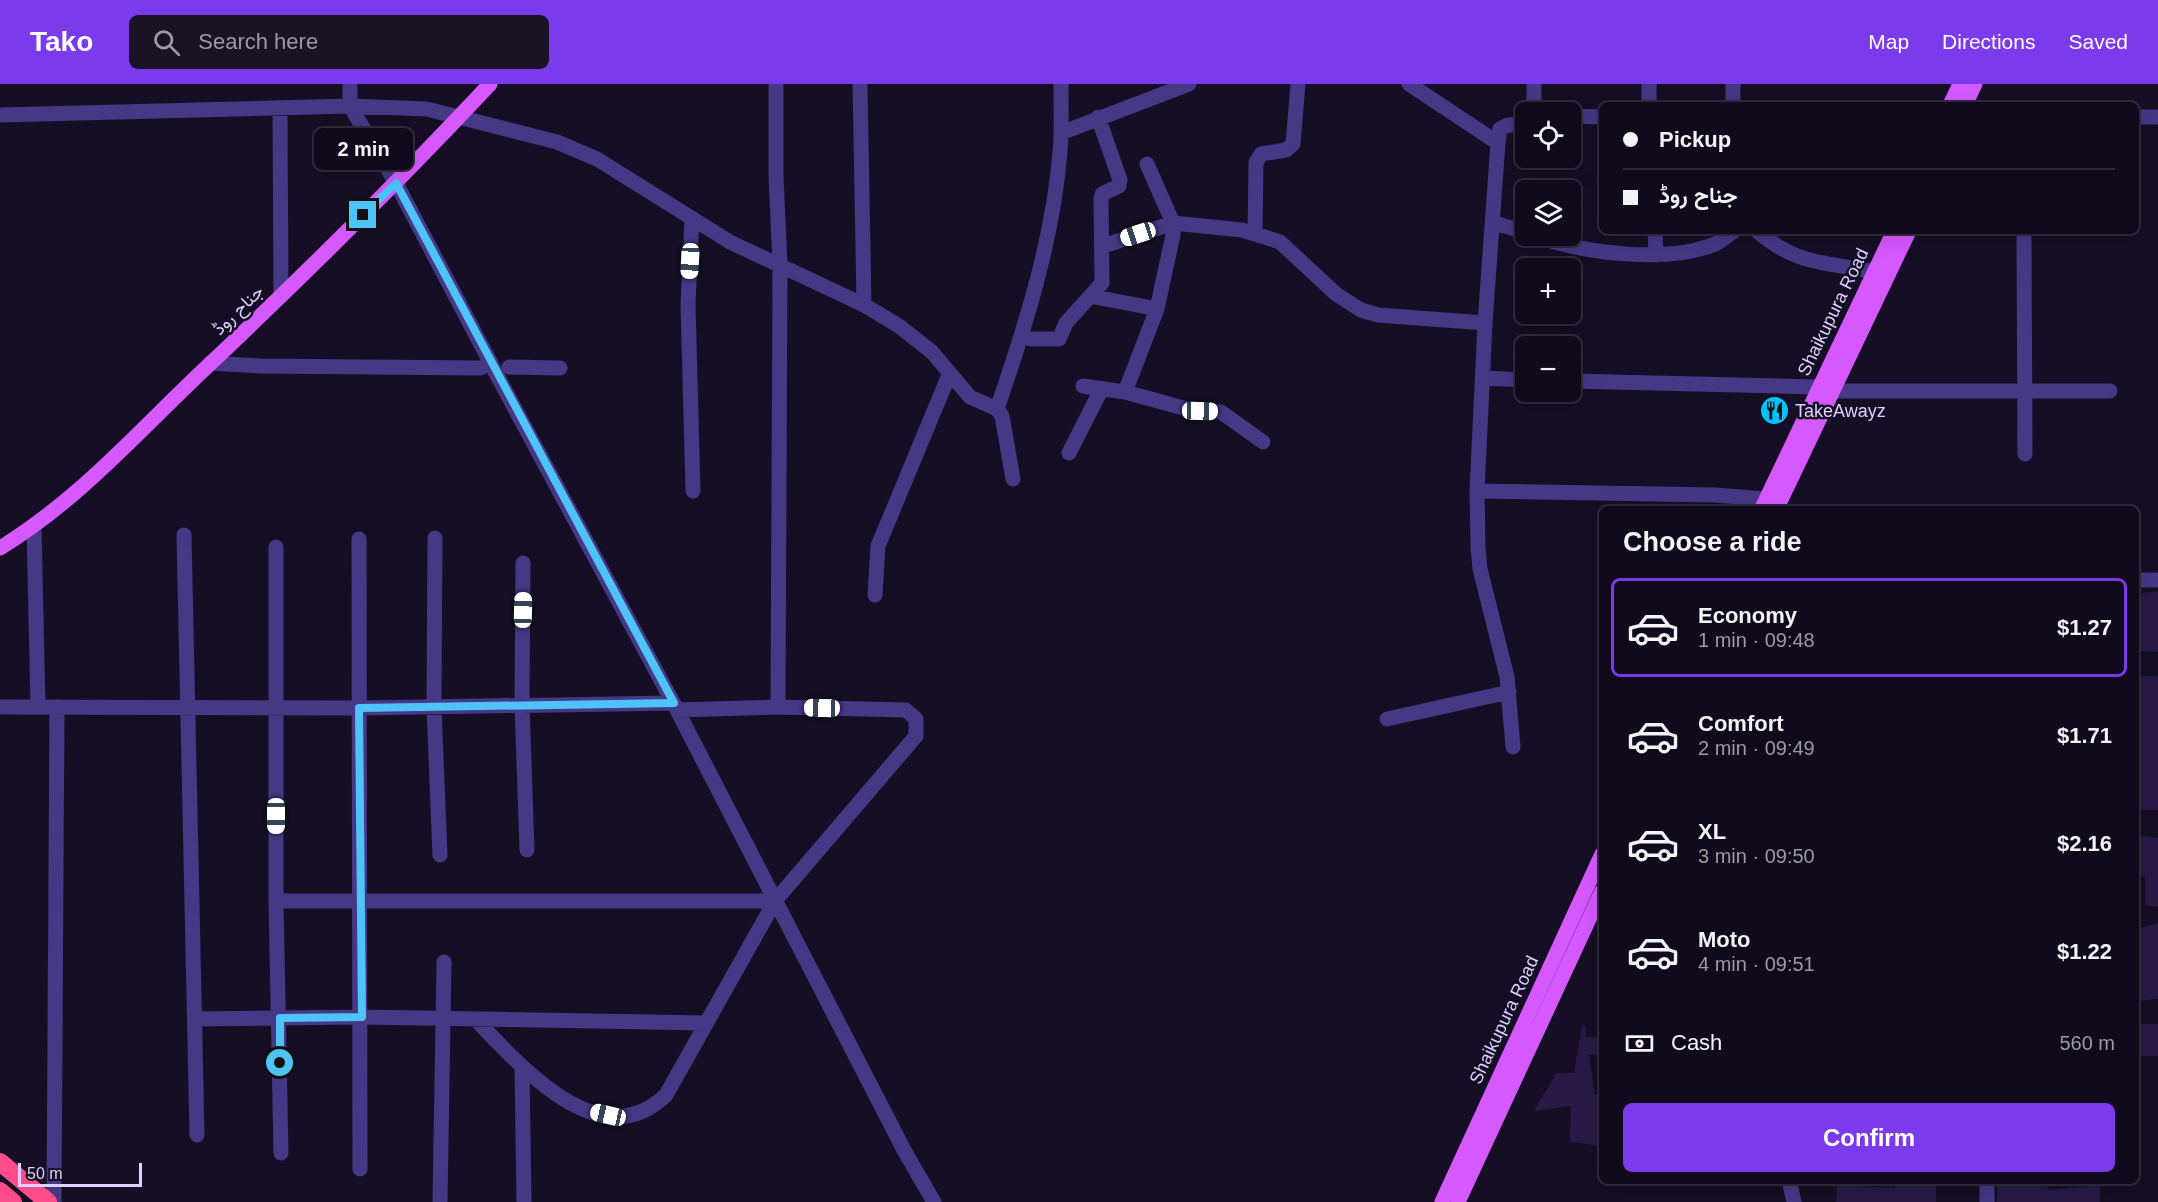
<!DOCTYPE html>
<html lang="en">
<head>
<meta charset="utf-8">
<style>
	body { margin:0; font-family:Arial,Vazirmatn,sans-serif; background:#191325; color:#f1f3f6; height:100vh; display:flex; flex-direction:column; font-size:22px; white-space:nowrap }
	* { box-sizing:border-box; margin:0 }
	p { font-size:20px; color:#9c9aa3 }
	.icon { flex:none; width:33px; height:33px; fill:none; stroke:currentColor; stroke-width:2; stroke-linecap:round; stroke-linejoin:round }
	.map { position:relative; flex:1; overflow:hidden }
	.side { position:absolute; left:1599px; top:422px; width:540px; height:678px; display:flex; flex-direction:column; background:#100a1c; border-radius:9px; box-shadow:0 6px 24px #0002,0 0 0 2px #302b3b }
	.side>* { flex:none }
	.top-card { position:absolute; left:1599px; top:18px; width:540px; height:132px; border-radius:9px; box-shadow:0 6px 24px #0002,0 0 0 2px #302b3b; display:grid; align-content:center; height:132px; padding:0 24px; background:#100a1c }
	.tools { position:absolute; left:1515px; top:18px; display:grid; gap:12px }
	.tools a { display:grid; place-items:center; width:66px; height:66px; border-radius:9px; background:#100a1c; box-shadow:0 6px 24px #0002,0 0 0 2px #302b3b; font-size:30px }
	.scale { position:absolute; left:18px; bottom:15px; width:124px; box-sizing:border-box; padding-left:6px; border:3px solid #ddd2ff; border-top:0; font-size:16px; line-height:21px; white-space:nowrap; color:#ddd2ff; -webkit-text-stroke:4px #150e25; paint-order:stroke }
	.end { position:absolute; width:27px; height:27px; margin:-14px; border:8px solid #4fc3f7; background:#111; box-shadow:0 0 0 3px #111 }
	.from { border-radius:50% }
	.bubble { position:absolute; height:42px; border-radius:9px; background:#100a1c; box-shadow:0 6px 24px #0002,0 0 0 2px #302b3b; font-size:20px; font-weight:700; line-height:42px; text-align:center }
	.car { position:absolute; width:18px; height:36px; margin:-18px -9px; border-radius:8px; box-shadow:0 0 4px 2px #0007; background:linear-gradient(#fff 24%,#345 0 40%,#fff 0 76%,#345 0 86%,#fff 0) }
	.top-card b { display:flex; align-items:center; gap:21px; height:57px; font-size:22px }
	.top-card b+b { border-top:2px solid #302b3b }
	.top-card i { width:15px; height:15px; background:#f1f3f6 }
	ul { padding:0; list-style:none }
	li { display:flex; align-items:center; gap:18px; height:99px; margin:0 12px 9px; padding:0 12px; border:3px solid transparent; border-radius:9px }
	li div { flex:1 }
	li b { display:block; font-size:22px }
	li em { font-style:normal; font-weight:700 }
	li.selected { border-color:#7c3aed }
	li>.icon { width:54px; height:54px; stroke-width:1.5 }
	h2 { padding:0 24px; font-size:27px; line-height:72px }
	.pay { display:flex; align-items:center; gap:15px; height:66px; padding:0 24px; font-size:22px }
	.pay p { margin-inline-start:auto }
	.action { display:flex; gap:12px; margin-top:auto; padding:12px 24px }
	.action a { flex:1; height:69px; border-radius:9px; background:#7c3aed; color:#fff; font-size:24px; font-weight:700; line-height:69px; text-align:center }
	header { display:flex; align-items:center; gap:36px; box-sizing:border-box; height:84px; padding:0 30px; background:#7c3aed; color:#fff }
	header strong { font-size:28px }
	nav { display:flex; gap:33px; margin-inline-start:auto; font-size:21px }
	.search { width:420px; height:54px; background:#191325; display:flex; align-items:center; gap:15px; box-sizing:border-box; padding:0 21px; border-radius:9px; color:#9c9aa3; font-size:22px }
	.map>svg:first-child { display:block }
</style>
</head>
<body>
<header>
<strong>Tako</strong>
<div class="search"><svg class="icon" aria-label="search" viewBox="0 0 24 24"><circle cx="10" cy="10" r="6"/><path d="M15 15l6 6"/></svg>Search here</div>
<nav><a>Map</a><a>Directions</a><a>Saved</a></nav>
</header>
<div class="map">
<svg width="2158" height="1118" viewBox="0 0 2158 1118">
	<rect width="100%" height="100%" fill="#150e25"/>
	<path fill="#281a46" d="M 2158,507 L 2158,568 L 2136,567 L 2136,510 Z
		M 2136,592 L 2158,592 L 2158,726 L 2136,726 Z
		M 2136,751 L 2158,754 L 2158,823 L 2145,821 L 2145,793 L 2136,792 Z
		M 2158,839 L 2158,915 L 2136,917 L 2138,865 L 2136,865 L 2136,845 Z
		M 2136,940 L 2158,940 L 2158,972 L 2136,972 Z
		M 1582,942 L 1585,942 L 1586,953 L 1602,953 L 1602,971 L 1589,971 L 1595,1011 L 1602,1009 L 1602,1062 L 1570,1058 L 1571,1022 L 1534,1027 L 1556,989 L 1574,989 Z
		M 1997,1096 L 2046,1096 L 2048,1106 L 2100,1101 L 2100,1118 L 1997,1118 Z
		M 1921,1100 L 1936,1102 L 1936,1118 L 1836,1118 L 1837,1101 L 1895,1104 L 1895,1101 Z"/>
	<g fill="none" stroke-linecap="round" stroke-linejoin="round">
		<path stroke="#453885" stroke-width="15" d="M 350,0 L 350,22 L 396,99 L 487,272
			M 776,0 L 776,92 L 780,181 L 778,623
			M 860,0 L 864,221
			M 1409,0 L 1498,59 L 1485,239 L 1477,407 L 1478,464 L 1480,485 L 1507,593 L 1513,663
			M 1649,21 L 1649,0
			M 1733,21 L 1733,0
			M 280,24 L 281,212
			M 1534,28 L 1534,0
			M 0,31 L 350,22 L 427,25 L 557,58 L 597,75 L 730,158 L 864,221 L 899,242 L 932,268 L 970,313 L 997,325 L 1002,332 L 1013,395
			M 1570,32 L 1602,33
			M 2136,33 L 2158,33
			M 1061,49 L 1189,0
			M 1498,59 L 1500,45 L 1508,41 L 1526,40
			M 692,134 L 688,220 L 693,407
			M 1494,139 L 1526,148
			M 1655,147 L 1656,171
			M 1757,147 C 1798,182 1826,178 1876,188
			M 2024,147 L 2025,370
			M 1255,149 L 1256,79 L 1261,70 L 1286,66 L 1293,60 L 1298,0
			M 1535,152 C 1583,169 1667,180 1715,160 C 1722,157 1728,151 1734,147
			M 1103,162 L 1173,139 L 1242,146 L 1280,158 L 1336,210 L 1361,226 L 1378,231 L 1485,239
			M 1090,212 L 1157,225
			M 1022,252 L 1031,255 L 1059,255 L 1066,239 L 1102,199 L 1101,114 L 1102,110 L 1119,102 L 1120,96 L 1098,33
			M 210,279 L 260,282 L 481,284
			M 509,283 L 560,284
			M 1483,294 L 1526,296
			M 499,295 L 677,626 L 905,1068 L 934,1118
			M 1570,297 L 1818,303
			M 1083,302 L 1125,308 L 1187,325 L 1221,328 L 1263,358
			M 1832,307 L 2110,307
			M 1125,308 L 1157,225 L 1173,151 L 1173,139 L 1147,80
			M 997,325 C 1025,243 1053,156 1060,68 C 1062,46 1061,23 1061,0
			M 1069,369 L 1101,306
			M 1477,407 L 1715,411 L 1766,415
			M 34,443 L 38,623
			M 184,451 L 197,1051
			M 435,454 L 434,624 L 440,771
			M 359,455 L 360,1085
			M 276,463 L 276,817 L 281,1069
			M 523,479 L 522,620 L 527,766
			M 2136,496 L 2158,496
			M 875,511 L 878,462 L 949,291
			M 0,623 L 359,624 L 673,619
			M 1387,635 L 1509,608
			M 276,817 L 775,817
			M 196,935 L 362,933 L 707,939
			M 476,936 C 520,981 600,1075 666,1011 L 775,817 L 916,652 L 916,635 L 906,626 L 778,623 L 677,626
			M 522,983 L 524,1118
			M 1789,1096 L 1794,1118
			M 54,1118 L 57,623
			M 440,1118 L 444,878
			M 1987,1118 L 1987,1096"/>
		<path stroke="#d659ff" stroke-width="15" d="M 1950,21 L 1960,0
			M 1965,21 L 1975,0
			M 1762,424 L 1894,147
			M 1777,424 L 1909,147
			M 0,464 C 83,413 141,344 211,279 C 306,189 400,96 490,0
			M 1442,1118 L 1602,770
			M 1458,1118 L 1602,807"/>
		<path stroke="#ff4d8c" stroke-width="18" d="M 0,1078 L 48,1118
			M 0,1107 L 13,1118"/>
		<path stroke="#453885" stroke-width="15" d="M 487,272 L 499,295"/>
	</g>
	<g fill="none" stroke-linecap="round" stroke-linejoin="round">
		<path stroke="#4fc3f7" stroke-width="8" d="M 280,979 L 280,934 L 362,933 L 359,624 L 674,619 L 396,99 L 363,131"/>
	</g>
	<defs>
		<symbol id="restaurant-disc" viewBox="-11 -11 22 22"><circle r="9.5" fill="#00c3fd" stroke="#150e25"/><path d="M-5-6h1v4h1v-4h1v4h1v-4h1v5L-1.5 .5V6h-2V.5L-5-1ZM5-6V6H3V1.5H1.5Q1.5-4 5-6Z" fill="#111"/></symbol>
	</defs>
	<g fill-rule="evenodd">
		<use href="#restaurant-disc" x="1758" y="310" width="33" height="33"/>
	</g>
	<g text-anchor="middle" stroke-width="5" stroke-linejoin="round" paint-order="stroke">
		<g font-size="18" fill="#ddd2ff" stroke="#150e25">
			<text transform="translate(238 226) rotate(-44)" y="6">جناح روڈ</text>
			<text transform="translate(1833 228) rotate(-64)" y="6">Shaikupura Road</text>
			<text transform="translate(1504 936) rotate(-65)" y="6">Shaikupura Road</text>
		</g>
		<g font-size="18" fill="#ddd2ff" stroke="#150e25" text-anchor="start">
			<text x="1795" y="333">TakeAwayz</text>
		</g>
	</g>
</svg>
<div class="tools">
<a><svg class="icon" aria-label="locate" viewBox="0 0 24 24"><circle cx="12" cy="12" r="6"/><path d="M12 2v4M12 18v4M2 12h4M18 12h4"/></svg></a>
<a><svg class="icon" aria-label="layers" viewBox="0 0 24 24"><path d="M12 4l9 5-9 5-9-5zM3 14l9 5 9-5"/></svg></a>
<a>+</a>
<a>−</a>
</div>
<div class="scale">50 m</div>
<i class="end from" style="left:280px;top:979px"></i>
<i class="end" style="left:363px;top:131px"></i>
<div class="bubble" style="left:314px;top:44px;width:99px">2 min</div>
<i class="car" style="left:1138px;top:150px;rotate:252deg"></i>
<i class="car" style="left:690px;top:177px;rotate:183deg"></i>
<i class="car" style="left:1200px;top:327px;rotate:91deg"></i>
<i class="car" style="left:523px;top:526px;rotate:1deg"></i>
<i class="car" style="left:822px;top:624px;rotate:271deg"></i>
<i class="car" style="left:276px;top:732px;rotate:180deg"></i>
<i class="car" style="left:608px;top:1031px;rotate:283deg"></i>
<div class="top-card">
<b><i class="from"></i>Pickup</b>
<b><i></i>جناح روڈ</b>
</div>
<section class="side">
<h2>Choose a ride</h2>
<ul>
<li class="selected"><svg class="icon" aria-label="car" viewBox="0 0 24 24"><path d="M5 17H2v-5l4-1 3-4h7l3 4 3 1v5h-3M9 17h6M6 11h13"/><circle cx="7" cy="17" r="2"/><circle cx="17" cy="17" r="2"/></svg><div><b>Economy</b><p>1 min · 09:48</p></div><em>$1.27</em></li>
<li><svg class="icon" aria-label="car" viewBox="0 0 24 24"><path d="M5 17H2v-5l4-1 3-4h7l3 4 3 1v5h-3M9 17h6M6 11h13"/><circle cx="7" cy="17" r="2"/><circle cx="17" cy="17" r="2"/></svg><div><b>Comfort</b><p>2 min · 09:49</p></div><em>$1.71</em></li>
<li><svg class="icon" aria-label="car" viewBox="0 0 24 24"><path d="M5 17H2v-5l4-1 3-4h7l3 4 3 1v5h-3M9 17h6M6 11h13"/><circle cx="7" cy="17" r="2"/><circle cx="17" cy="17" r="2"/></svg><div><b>XL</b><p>3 min · 09:50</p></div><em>$2.16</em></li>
<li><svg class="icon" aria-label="car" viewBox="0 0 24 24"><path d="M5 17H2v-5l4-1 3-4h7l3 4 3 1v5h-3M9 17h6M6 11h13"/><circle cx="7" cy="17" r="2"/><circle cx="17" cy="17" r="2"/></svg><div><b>Moto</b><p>4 min · 09:51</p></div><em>$1.22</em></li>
</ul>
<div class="pay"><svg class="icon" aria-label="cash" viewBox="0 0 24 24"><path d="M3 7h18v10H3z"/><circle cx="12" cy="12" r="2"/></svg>Cash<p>560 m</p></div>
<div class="action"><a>Confirm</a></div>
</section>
</div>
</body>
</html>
